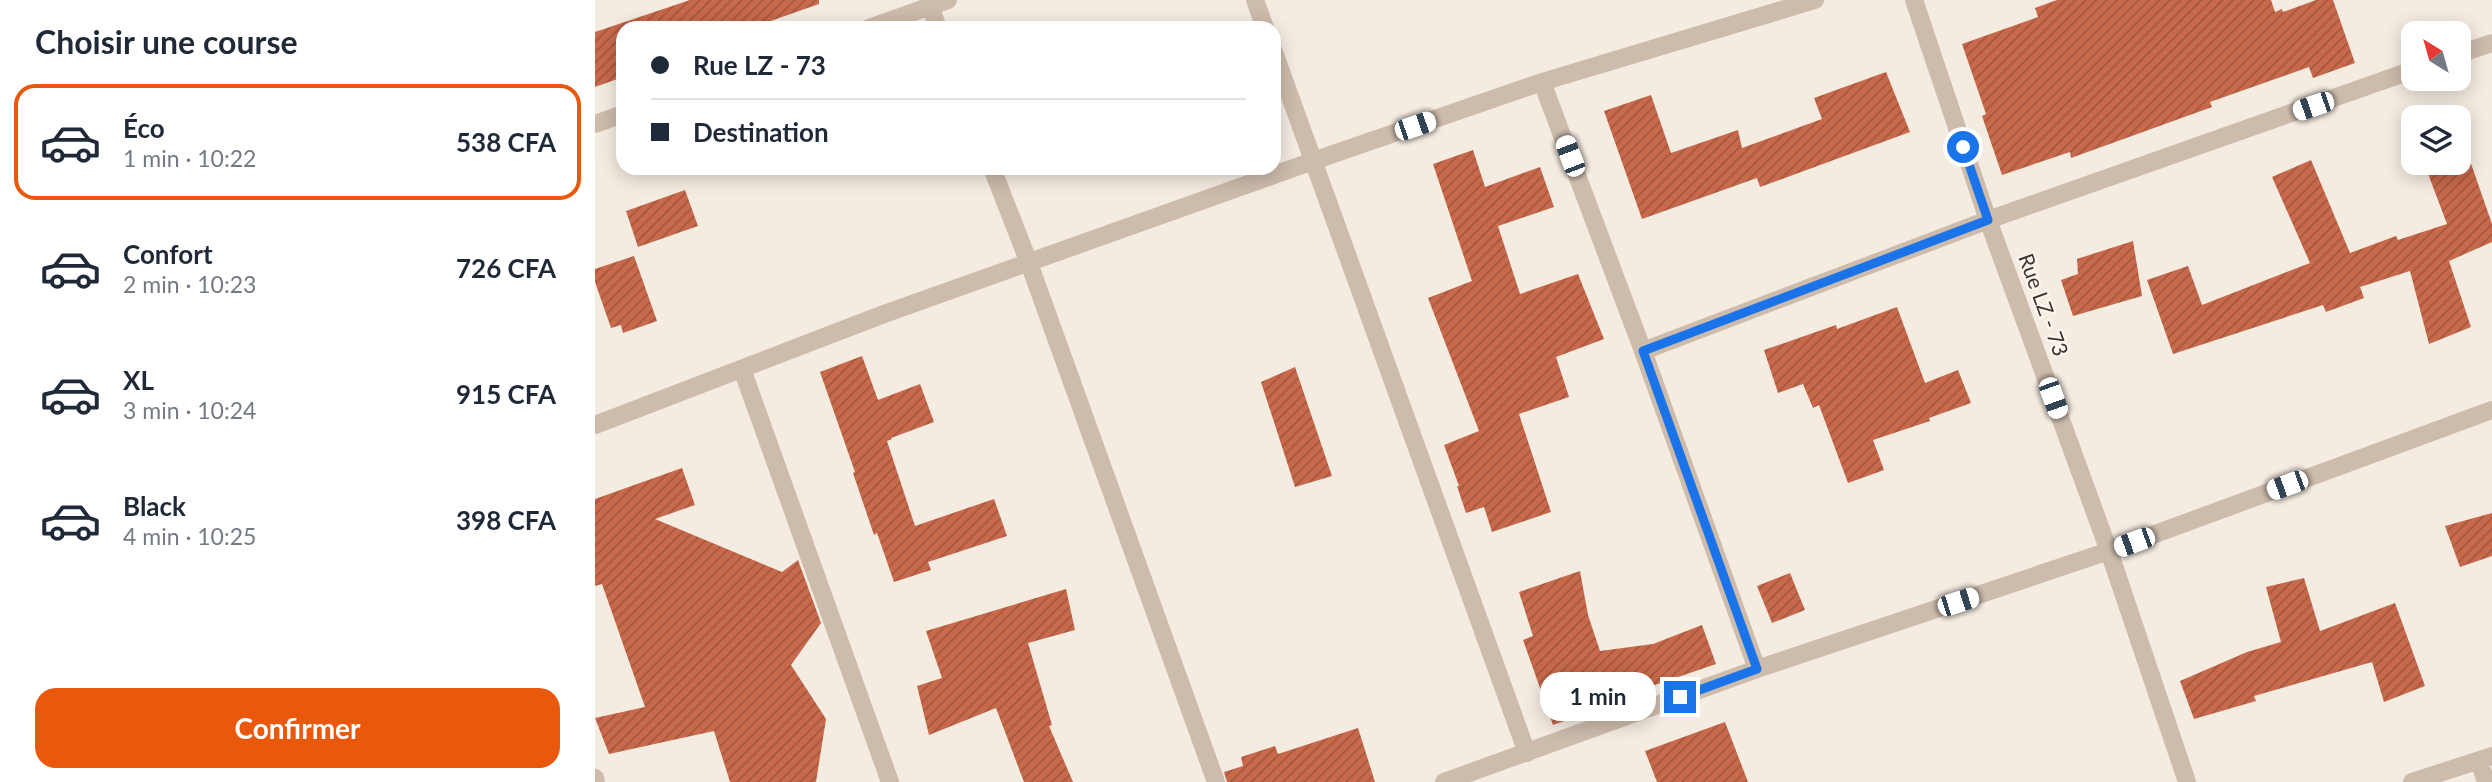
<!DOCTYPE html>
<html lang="fr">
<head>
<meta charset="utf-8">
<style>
	body { margin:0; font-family:Lato,sans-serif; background:#f6f6f7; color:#1f2937; height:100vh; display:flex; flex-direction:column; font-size:26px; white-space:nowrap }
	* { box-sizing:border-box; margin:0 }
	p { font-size:23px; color:#747a83 }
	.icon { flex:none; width:38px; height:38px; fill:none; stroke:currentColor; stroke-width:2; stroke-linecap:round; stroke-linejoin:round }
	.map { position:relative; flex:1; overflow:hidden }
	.details { display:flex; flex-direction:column; background:#fff; width:595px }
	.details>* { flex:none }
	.guide { position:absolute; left:21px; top:21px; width:665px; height:154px; border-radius:21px; box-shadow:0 4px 18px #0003; display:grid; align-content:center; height:154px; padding:0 35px; background:#fff }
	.needle { width:46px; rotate:323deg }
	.buttons { position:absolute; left:1806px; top:21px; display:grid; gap:14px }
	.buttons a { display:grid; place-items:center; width:70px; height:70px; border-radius:14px; background:#fff; box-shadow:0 4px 18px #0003; font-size:35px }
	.end { position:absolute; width:32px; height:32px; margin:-16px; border:9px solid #1a73e8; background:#fff; box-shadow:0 0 0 4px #fff }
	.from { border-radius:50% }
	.bubble { position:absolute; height:49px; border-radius:21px; background:#fff; box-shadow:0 4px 18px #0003; font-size:23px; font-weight:700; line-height:49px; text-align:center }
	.car { position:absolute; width:21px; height:42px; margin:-21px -10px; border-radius:9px; box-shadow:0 0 5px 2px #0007; background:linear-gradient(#fff 24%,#345 0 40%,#fff 0 76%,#345 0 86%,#fff 0) }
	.guide b { display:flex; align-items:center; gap:24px; height:66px; font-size:26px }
	.guide b+b { border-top:2px solid #e0e1e3 }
	.guide i { width:18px; height:18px; background:#1f2937 }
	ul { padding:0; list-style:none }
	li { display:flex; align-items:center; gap:21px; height:116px; margin:0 14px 10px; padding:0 21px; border:4px solid transparent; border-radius:21px }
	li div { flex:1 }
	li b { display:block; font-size:26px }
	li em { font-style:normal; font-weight:700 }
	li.on { border-color:#ea580c }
	li>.icon { width:63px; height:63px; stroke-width:1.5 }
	h2 { padding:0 35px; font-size:32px; line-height:84px }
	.cta { display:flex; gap:14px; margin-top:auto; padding:14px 35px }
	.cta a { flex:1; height:80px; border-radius:21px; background:#ea580c; color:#fff; font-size:28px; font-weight:700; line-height:80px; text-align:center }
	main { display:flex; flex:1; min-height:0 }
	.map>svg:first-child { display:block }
</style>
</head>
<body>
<main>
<section class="details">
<h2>Choisir une course</h2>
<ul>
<li class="on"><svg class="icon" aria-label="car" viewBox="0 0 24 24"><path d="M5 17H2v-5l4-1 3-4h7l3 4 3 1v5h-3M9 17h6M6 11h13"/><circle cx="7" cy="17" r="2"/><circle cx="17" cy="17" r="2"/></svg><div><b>Éco</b><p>1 min · 10:22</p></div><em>538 CFA</em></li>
<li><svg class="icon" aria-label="car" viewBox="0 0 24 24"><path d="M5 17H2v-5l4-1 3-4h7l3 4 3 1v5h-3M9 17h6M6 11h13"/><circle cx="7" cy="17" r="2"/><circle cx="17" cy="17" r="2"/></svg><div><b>Confort</b><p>2 min · 10:23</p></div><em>726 CFA</em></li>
<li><svg class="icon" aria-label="car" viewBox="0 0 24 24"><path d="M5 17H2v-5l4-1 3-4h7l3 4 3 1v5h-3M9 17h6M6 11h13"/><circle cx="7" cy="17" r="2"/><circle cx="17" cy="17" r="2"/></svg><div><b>XL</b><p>3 min · 10:24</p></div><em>915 CFA</em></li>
<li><svg class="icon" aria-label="car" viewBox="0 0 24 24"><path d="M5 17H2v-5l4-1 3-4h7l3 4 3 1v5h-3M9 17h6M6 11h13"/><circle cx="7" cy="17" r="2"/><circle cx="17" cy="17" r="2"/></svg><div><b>Black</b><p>4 min · 10:25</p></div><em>398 CFA</em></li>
</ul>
<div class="cta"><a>Confirmer</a></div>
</section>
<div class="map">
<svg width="1897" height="782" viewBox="0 0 1897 782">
	<defs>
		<pattern id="building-hatch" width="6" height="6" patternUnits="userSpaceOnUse" patternTransform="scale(1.75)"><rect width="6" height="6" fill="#c8694b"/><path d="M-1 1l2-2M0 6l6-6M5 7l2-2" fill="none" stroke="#a4573f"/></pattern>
	</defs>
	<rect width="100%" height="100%" fill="#f4ebe1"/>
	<path fill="url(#building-hatch)" d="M 95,0 L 224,0 L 224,4 L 156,28 L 28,28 L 28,77 L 0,87 L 0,32 Z
		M 1462,0 L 1676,0 L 1680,12 L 1687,9 L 1688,12 L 1721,0 L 1738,0 L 1760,63 L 1718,78 L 1714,67 L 1615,102 L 1617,107 L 1476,158 L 1475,152 L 1407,175 L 1387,116 L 1391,114 L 1367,44 L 1443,17 L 1440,8 Z
		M 1291,72 L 1315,132 L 1165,187 L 1162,178 L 1047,219 L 1009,111 L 1056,95 L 1076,153 L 1143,130 L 1147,148 L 1227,119 L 1219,98 Z
		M 1864,129 L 1897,224 L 1897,242 L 1854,261 L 1876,327 L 1834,344 L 1815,271 L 1765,287 L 1769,298 L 1731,312 L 1728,305 L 1578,354 L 1552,280 L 1593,266 L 1607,305 L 1715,263 L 1677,177 L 1716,160 L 1755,253 L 1801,236 L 1803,240 L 1852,224 L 1829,163 L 1864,163 Z
		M 878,150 L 890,187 L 945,167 L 959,207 L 903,226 L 925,294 L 983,274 L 1009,339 L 961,357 L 974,397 L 924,414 L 956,512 L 897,532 L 889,507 L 871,513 L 862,486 L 864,486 L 849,445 L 884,431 L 833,298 L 877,281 L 838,164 Z
		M 90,190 L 103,226 L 43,247 L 31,211 Z
		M 1538,241 L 1547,296 L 1478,316 L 1466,280 L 1483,274 L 1482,259 Z
		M 39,256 L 62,321 L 28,333 L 26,325 L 16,328 L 0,282 L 0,269 Z
		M 1302,307 L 1330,383 L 1363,370 L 1376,403 L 1334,418 L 1335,421 L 1278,440 L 1289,470 L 1253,483 L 1224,405 L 1218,408 L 1208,384 L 1183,393 L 1169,350 L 1241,325 L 1242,329 Z
		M 267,356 L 283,400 L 325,384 L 339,422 L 296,438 L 297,439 L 292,441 L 320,526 L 399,499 L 412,536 L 333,562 L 336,570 L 299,582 L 282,533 L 279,535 L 258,473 L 260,472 L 225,372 Z
		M 700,367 L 737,476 L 700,487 L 666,382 Z
		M 87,468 L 100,505 L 60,519 L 187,572 L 203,560 L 226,623 L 196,665 L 231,719 L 221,782 L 135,782 L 119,731 L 14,754 L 0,718 L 50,707 L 7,584 L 0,586 L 0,499 Z
		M 1897,513 L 1897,556 L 1865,567 L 1850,526 Z
		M 985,571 L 993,615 L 1005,651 L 1058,644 L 1107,625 L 1121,664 L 1022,698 L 1023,702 L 958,725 L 928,640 L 938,636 L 924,592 Z
		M 1195,573 L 1210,610 L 1177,623 L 1162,586 Z
		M 1709,578 L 1725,631 L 1800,603 L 1830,686 L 1789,702 L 1777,662 L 1659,696 L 1661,701 L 1599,719 L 1585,681 L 1652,652 L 1686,642 L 1671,587 Z
		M 471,589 L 480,630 L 433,643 L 457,725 L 454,726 L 478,782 L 429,782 L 401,708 L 334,735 L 322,686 L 347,678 L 331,631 Z
		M 1130,722 L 1153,782 L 1062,782 L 1050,751 Z
		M 763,728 L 780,782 L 632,782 L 629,772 L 648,766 L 646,757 L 680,746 L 683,754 Z"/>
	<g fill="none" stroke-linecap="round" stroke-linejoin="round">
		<path stroke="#cdbbac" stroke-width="18" d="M 333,0 L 343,28
			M 660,0 L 670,28
			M 1319,0 L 1393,220 L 1514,551 L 1592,782
			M 274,28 L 353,0
			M 679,52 L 932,753
			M 1864,54 L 1897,43
			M 947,82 L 1048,351 L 1162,669
			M 0,124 L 28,114
			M 397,168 L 434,263 L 621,782
			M 1048,351 L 1393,220 L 1818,70
			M 147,369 L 295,782
			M 0,425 L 289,314 L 718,161 L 947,82 L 1220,0
			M 1884,760 L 1891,782
			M 0,778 L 1,782
			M 849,782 L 1162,669 L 1514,551 L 1897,410
			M 1817,782 L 1897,756"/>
	</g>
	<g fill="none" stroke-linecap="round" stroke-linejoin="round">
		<path stroke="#1a73e8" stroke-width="9" d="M 1085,697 L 1162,669 L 1048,351 L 1393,220 L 1368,147"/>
	</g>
	<g text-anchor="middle" stroke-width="5" stroke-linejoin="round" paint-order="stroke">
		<g font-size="21" fill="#3b302b" stroke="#fbf5ee">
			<text transform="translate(1448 305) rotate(70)" y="7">Rue LZ - 73</text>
		</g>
	</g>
</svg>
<div class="buttons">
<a><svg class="needle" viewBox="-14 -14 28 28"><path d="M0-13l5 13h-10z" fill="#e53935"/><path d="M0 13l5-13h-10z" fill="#747a83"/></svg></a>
<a><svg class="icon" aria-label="layers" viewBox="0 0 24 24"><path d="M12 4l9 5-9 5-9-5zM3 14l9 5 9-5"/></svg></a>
</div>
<i class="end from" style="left:1368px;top:147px"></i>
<i class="end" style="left:1085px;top:697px"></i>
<div class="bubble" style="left:945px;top:672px;width:116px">1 min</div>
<i class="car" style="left:1718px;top:106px;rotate:251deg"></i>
<i class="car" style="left:820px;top:126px;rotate:71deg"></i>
<i class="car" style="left:975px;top:156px;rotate:339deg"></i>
<i class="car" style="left:1458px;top:398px;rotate:160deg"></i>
<i class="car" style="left:1692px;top:485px;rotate:250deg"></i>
<i class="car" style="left:1539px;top:542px;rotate:250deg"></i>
<i class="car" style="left:1363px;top:602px;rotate:72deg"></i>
<div class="guide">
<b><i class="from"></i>Rue LZ - 73</b>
<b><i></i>Destination</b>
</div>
</div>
</main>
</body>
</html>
